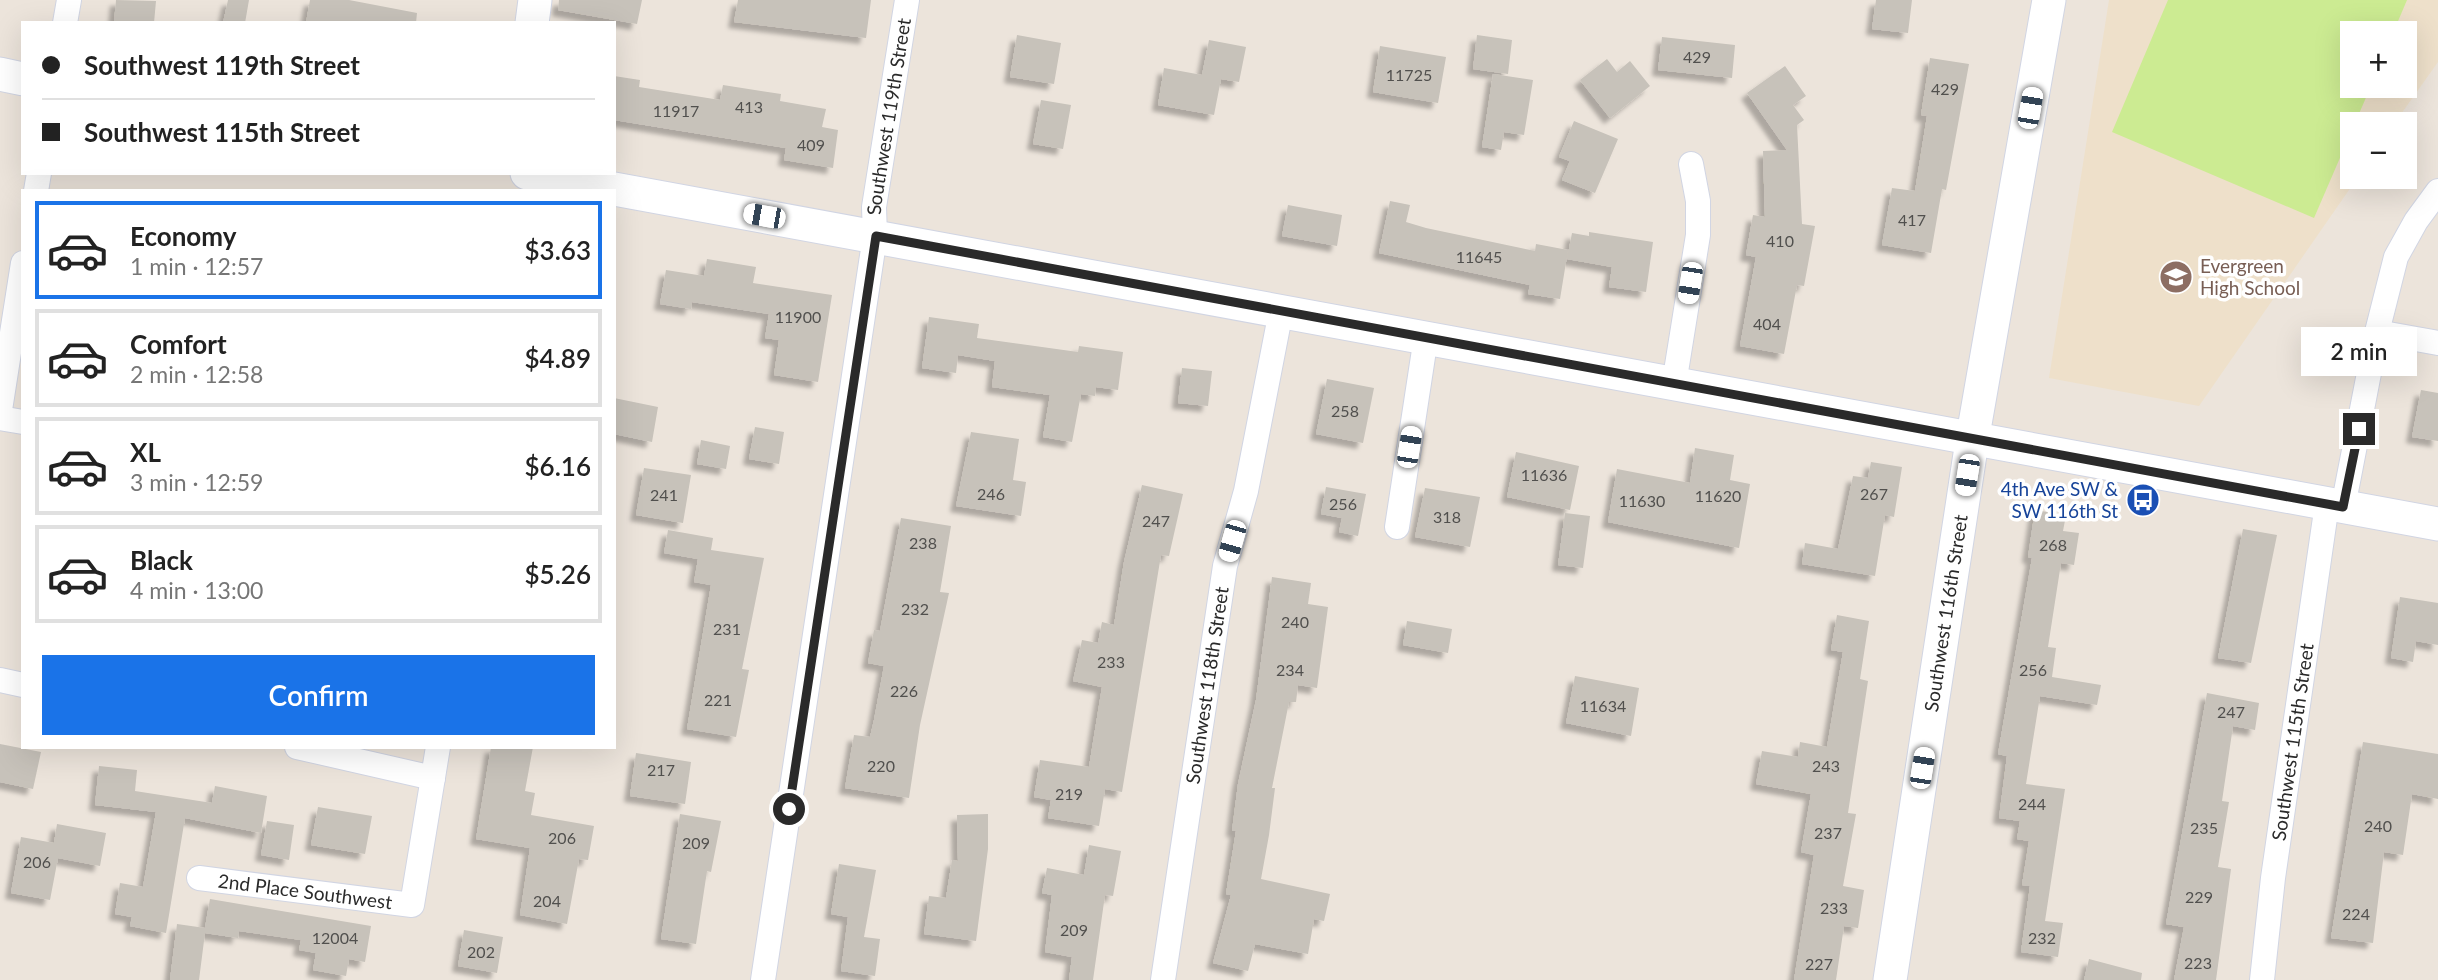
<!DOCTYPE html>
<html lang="en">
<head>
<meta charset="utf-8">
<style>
	body { margin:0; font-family:Lato,sans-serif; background:#f2f2f2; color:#222; height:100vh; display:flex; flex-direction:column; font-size:26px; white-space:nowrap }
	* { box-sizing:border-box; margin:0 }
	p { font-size:23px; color:#767676 }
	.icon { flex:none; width:38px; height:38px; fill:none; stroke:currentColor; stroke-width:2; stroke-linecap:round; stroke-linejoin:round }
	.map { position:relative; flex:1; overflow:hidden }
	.details { position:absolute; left:21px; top:189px; width:595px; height:560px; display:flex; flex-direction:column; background:#fff; border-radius:0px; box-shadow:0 7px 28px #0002 }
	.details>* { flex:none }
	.top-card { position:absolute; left:21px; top:21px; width:595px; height:154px; border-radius:0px; box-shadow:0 7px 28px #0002; display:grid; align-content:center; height:154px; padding:0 21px; background:#fff }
	.tools { position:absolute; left:2340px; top:21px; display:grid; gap:14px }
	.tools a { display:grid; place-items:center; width:77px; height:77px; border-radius:0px; background:#fff; box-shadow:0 7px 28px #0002; font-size:35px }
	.end { position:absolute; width:32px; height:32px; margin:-16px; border:9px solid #2a2a2a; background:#fff; box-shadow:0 0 0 4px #fff }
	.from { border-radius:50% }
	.bubble { position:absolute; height:49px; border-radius:0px; background:#fff; box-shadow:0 7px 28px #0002; font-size:23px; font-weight:600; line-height:49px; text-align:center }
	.car { position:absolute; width:21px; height:42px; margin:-21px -10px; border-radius:9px; box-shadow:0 0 5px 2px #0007; background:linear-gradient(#fff 24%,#345 0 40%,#fff 0 76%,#345 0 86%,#fff 0) }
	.top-card b { display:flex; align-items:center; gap:24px; height:66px; font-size:26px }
	.top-card b+b { border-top:2px solid #e0e0e0 }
	.top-card i { width:18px; height:18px; background:#222 }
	ul { padding:12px 0 0; list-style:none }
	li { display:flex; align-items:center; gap:21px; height:98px; margin:0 14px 10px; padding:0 7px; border:4px solid #e0e0e0; border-radius:0px }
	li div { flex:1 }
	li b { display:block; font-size:26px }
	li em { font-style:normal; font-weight:600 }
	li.active { border-color:#1a73e8 }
	li>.icon { width:63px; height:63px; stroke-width:1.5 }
	.action { display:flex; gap:14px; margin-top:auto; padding:14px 21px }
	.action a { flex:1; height:80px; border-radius:0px; background:#1a73e8; color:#fff; font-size:28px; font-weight:600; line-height:80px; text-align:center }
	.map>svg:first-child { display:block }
</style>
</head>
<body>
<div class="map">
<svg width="2438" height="980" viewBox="0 0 2438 980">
	<defs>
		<filter id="shadow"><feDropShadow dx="-6" dy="6" stdDeviation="2" flood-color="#0004"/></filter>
	</defs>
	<rect width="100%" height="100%" fill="#ece4db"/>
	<path fill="#eee0ca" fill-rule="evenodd" d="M 2109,0 L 2438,0 L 2438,62 L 2394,124 L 2352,124 L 2352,177 L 2358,177 L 2199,406 L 2049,378 ZM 2352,33 L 2404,33 L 2404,86 L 2352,86 Z"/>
	<path fill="#cceb92" d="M 2168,0 L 2407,0 L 2393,33 L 2352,33 L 2352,86 L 2371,86 L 2314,218 L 2112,132 Z"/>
	<path fill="#c7c2ba" filter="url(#shadow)" d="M 116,0 L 156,1 L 154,23 L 114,23 Z
		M 228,0 L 249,0 L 245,23 L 223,23 Z
		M 310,0 L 349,0 L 417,13 L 416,23 L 306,23 Z
		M 559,0 L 642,0 L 637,24 L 558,10 Z
		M 738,0 L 871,0 L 866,38 L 734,22 Z
		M 1876,0 L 1912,0 L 1908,33 L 1872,29 Z
		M 1017,35 L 1061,43 L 1054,84 L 1010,77 Z
		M 1477,35 L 1512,40 L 1508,74 L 1473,69 Z
		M 1662,37 L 1735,45 L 1732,78 L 1658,70 Z
		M 1209,40 L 1246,47 L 1239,82 L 1221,79 L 1214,115 L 1158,105 L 1164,68 L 1202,75 Z
		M 1380,46 L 1446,57 L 1438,103 L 1373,92 Z
		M 1930,58 L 1969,64 L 1946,190 L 1942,189 L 1931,253 L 1882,245 L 1892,188 L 1915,191 L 1927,116 L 1921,115 Z
		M 1607,59 L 1617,72 L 1630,61 L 1650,86 L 1610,118 L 1580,80 Z
		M 1785,66 L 1806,96 L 1793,105 L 1804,120 L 1797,125 L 1802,224 L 1815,226 L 1804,286 L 1797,285 L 1784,354 L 1740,346 L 1756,257 L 1746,255 L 1753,215 L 1765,217 L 1763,151 L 1787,150 L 1747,93 Z
		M 1493,74 L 1533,80 L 1524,135 L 1504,132 L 1501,150 L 1482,147 Z
		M 614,76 L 640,80 L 639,87 L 720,100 L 723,85 L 781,94 L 780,101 L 826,109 L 822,127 L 838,130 L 833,168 L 784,160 L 786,148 L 614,120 Z
		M 1041,100 L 1071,105 L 1063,149 L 1033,144 Z
		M 1574,121 L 1618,139 L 1595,193 L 1562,180 L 1570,161 L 1559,157 Z
		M 1390,201 L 1410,205 L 1406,222 L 1426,228 L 1535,251 L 1536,244 L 1568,250 L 1560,299 L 1528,294 L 1530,285 L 1379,253 Z
		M 1288,205 L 1342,215 L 1337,246 L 1282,236 Z
		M 1589,232 L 1653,242 L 1646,292 L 1609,287 L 1612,267 L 1567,259 L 1572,233 L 1589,236 Z
		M 707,259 L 756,267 L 753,283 L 832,295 L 818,382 L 774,375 L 779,340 L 765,338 L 769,314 L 692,302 L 691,309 L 660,304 L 666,270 L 704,276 Z
		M 929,317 L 979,324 L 977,338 L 1078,352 L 1079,346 L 1123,352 L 1118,390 L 1096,387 L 1095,396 L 1081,394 L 1072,442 L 1043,437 L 1050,395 L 992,387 L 995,361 L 958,355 L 956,373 L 922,368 Z
		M 1182,368 L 1212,371 L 1208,406 L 1178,403 Z
		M 1327,379 L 1374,388 L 1363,443 L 1316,434 Z
		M 2421,390 L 2438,393 L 2438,441 L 2412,437 Z
		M 614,398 L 658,407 L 652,442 L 614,434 Z
		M 755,427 L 784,432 L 779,464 L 749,459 Z
		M 971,432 L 1019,439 L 1013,480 L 1026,482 L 1021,516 L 956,506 Z
		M 701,440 L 730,446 L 726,469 L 697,464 Z
		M 1695,448 L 1734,455 L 1730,480 L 1750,484 L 1739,548 L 1608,522 L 1617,469 L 1690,483 Z
		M 1516,452 L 1579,466 L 1570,510 L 1507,497 Z
		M 1871,462 L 1902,467 L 1894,517 L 1885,515 L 1875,576 L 1802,564 L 1805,543 L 1838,549 L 1853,476 L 1868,478 Z
		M 644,468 L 691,475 L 683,523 L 636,515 Z
		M 1142,485 L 1183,494 L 1169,556 L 1161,555 L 1122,792 L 1105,789 L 1099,826 L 1048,818 L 1051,800 L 1034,797 L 1040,760 L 1089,767 L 1102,687 L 1073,681 L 1082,640 L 1098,643 L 1102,622 L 1114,625 L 1124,562 Z
		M 1326,487 L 1366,494 L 1358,536 L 1339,532 L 1342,518 L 1321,514 Z
		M 1425,488 L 1480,497 L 1470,547 L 1415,537 Z
		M 2035,510 L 2066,515 L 2063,531 L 2079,533 L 2074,565 L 2061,563 L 2048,647 L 2056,648 L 2052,677 L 2101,685 L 2097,705 L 2040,696 L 2026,784 L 2065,789 L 2045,921 L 2063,923 L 2058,957 L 2021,952 L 2030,886 L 2022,885 L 2029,841 L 2017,839 L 2020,821 L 1999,818 L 2007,756 L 1998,754 L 2032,558 L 2028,557 Z
		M 1565,513 L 1590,516 L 1583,568 L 1558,565 Z
		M 901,518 L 951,526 L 940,592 L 949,593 L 920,725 L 909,798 L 845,788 L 854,735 L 870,737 L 874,720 L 884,666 L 868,663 L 874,630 L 880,631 Z
		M 2243,529 L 2277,535 L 2251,663 L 2218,658 Z
		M 668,530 L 713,538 L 711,550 L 764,558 L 742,669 L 749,670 L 736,737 L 687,729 L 711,585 L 694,582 L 698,559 L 664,553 Z
		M 1272,577 L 1311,583 L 1308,604 L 1328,607 L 1317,688 L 1298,685 L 1296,702 L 1289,702 L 1272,788 L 1275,788 L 1269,835 L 1261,879 L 1330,894 L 1324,921 L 1314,919 L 1308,954 L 1255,944 L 1248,971 L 1213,963 L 1231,895 L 1226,894 L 1236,831 L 1232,831 L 1238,784 L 1256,700 Z
		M 2400,597 L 2438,603 L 2438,645 L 2416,641 L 2413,662 L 2391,658 Z
		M 1837,615 L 1869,621 L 1860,679 L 1868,681 L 1848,813 L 1856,814 L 1843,886 L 1864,890 L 1858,928 L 1844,926 L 1836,980 L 1794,980 L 1814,855 L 1801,852 L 1811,794 L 1756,784 L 1762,751 L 1798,757 L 1800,742 L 1827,747 L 1843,652 L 1831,650 Z
		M 1407,621 L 1452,629 L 1448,653 L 1403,645 Z
		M 1575,676 L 1639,688 L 1631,736 L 1566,723 Z
		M 2207,693 L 2259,703 L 2255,730 L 2233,726 L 2222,801 L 2229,802 L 2218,867 L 2231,869 L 2216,980 L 2174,980 L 2184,927 L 2166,924 Z
		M 2363,742 L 2438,754 L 2438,799 L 2412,794 L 2403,855 L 2384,852 L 2373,943 L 2331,938 Z
		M 0,744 L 41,752 L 33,789 L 0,782 Z
		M 491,747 L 533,747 L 525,791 L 535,793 L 531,815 L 594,826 L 588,860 L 579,859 L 567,924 L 520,915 L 530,848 L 476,839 Z
		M 636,753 L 691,762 L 685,804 L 630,796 Z
		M 99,766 L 137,770 L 135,791 L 212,803 L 215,786 L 267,796 L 261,833 L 185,818 L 166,933 L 130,926 L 132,917 L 115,914 L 120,883 L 143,887 L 156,812 L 95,805 Z
		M 318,807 L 372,816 L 365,854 L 311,845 Z
		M 680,814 L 721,821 L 711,872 L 707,871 L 696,944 L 661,939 Z
		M 988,814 L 988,849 L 976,941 L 924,934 L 929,896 L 946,898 L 952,860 L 958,861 L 957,815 Z
		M 267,821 L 294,825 L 289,860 L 261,855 Z
		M 57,824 L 106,833 L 100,866 L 58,858 L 50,900 L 11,893 L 21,837 L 54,843 Z
		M 1089,845 L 1121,851 L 1113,896 L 1105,895 L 1093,980 L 1069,980 L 1072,957 L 1045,952 L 1052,895 L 1042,893 L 1047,868 L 1084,875 Z
		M 839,864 L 876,870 L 864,937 L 880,939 L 875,976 L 841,971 L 848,917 L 831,914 Z
		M 210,899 L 371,926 L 365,962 L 349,959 L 346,976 L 313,970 L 316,953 L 299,950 L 301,940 L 239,931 L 238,938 L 205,933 L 199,980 L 170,980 L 177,924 L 205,928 Z
		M 464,930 L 503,937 L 497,973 L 458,966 Z
		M 2089,959 L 2142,973 L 2141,980 L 2084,980 Z"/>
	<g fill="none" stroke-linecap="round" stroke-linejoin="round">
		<defs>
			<g id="street">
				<path d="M 65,23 L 69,0"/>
				<path d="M 36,191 L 39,173"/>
				<path d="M 2377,332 L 2438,343"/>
				<path d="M 1674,384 L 1698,235 L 1698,201 L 1691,164"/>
				<path d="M 0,410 L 23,263"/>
				<path d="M 0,418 L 23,422"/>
				<path d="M 2343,507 L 2377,332 L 2396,257 L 2416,221 L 2438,191"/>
				<path d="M 1397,527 L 1426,337"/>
				<path d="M 0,680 L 23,685"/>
				<path d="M 297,747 L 433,778"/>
				<path id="s1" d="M 199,878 L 412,905 L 438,747"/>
				<path id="s2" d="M 763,980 L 875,236 L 874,207 L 907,0"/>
				<path id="s3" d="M 1163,980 L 1225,566 L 1246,491 L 1281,311"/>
				<path id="s4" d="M 2262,980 L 2273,878 L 2327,504"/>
			</g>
			<g id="secondary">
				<path d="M 532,23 L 535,0"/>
				<path d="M 0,74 L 23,79"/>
				<path d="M 527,173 L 2438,524"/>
				<path id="s5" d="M 1890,980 L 1972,441 L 2049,0"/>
			</g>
		</defs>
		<use href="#street" stroke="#d1d5e3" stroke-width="26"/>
		<use href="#secondary" stroke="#d1d5e3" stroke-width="35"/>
		<use href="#street" stroke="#fff" stroke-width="24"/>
		<use href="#secondary" stroke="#fff" stroke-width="33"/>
	</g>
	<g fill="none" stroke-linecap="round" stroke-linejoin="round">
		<path stroke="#2a2a2a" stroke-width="9" d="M 789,809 L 876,236 L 2343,507 L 2359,429"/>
	</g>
	<defs>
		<symbol id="school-disc" viewBox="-11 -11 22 22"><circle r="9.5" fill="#8d6e63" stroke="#fff"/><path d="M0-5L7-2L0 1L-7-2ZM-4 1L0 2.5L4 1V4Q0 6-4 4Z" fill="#fff"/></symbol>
		<symbol id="bus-disc" viewBox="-11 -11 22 22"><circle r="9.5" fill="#1a4fb4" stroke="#fff"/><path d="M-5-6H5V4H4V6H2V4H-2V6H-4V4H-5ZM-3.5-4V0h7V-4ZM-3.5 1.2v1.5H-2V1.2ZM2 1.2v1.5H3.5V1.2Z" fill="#fff"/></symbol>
	</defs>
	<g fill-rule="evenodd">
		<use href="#school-disc" x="2157" y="258" width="38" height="38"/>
		<use href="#bus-disc" x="2124" y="481" width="38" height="38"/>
	</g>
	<g text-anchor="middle" stroke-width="7" stroke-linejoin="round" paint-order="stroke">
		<g font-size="16" fill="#51504e">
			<text x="1697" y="63">429</text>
			<text x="1409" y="81">11725</text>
			<text x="1945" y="95">429</text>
			<text x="749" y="113">413</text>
			<text x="676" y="117">11917</text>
			<text x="811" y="151">409</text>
			<text x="1912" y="226">417</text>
			<text x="1780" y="247">410</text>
			<text x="1479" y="263">11645</text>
			<text x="798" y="323">11900</text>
			<text x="1767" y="330">404</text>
			<text x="1345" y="417">258</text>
			<text x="1544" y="481">11636</text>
			<text x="991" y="500">246</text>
			<text x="1874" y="500">267</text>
			<text x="664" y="501">241</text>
			<text x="1718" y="502">11620</text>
			<text x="1642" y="507">11630</text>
			<text x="1343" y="510">256</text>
			<text x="1447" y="523">318</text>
			<text x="1156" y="527">247</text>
			<text x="923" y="549">238</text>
			<text x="2053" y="551">268</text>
			<text x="915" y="615">232</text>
			<text x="1295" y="628">240</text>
			<text x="727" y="635">231</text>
			<text x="1111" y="668">233</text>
			<text x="1290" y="676">234</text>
			<text x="2033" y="676">256</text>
			<text x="904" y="697">226</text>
			<text x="718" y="706">221</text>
			<text x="1603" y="712">11634</text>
			<text x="2231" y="718">247</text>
			<text x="881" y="772">220</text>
			<text x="1826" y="772">243</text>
			<text x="661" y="776">217</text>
			<text x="1069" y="800">219</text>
			<text x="2032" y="810">244</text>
			<text x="2378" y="832">240</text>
			<text x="2204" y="834">235</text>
			<text x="1828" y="839">237</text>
			<text x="562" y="844">206</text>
			<text x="696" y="849">209</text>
			<text x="37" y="868">206</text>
			<text x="2199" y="903">229</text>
			<text x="547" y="907">204</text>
			<text x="1834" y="914">233</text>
			<text x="2356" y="920">224</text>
			<text x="1074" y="936">209</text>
			<text x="335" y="944">12004</text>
			<text x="2042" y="944">232</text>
			<text x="481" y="958">202</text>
			<text x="2198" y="969">223</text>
			<text x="1819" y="970">227</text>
		</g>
		<g font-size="19" fill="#2a2a2a" stroke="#fff">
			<text dy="7" stroke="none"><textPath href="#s2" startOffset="873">Southwest 119th Street</textPath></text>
			<text dy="7" stroke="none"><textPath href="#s5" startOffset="371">Southwest 116th Street</textPath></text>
			<text dy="7" stroke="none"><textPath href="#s3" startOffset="298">Southwest 118th Street</textPath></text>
			<text dy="7" stroke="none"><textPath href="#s4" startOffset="240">Southwest 115th Street</textPath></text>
			<text dy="7" stroke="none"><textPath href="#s1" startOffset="107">2nd Place Southwest</textPath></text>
		</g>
		<g font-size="19" fill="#785e54" stroke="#fff" text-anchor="start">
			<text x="2200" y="273">Evergreen<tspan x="2200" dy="22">High School</tspan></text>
		</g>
		<g font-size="19" fill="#164399" stroke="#fff" text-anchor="end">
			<text x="2118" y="496">4th Ave SW &amp;<tspan x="2118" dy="22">SW 116th St</tspan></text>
		</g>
	</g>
</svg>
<div class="tools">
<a>+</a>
<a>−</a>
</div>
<i class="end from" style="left:789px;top:809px"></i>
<i class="end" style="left:2359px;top:429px"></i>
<div class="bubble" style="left:2301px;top:327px;width:116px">2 min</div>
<i class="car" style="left:2030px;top:108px;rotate:10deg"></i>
<i class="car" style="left:764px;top:216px;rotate:280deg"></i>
<i class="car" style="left:1690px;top:283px;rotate:189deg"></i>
<i class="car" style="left:1409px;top:447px;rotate:9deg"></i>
<i class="car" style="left:1967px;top:475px;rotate:189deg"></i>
<i class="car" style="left:1232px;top:541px;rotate:196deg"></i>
<i class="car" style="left:1922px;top:768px;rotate:9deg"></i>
<div class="top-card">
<b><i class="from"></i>Southwest 119th Street</b>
<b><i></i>Southwest 115th Street</b>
</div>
<section class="details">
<ul>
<li class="active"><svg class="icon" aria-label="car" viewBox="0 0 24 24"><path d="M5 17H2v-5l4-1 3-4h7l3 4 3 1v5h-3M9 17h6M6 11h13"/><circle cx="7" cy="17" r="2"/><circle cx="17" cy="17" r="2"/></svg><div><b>Economy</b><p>1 min · 12:57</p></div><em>$3.63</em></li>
<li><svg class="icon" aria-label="car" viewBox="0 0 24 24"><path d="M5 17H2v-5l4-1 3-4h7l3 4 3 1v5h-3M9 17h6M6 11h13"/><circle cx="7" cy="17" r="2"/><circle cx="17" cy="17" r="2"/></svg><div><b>Comfort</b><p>2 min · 12:58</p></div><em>$4.89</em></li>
<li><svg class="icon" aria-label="car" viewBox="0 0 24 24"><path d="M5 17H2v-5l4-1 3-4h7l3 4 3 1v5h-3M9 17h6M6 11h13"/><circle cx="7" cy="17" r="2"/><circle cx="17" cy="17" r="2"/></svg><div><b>XL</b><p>3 min · 12:59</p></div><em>$6.16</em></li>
<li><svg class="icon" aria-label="car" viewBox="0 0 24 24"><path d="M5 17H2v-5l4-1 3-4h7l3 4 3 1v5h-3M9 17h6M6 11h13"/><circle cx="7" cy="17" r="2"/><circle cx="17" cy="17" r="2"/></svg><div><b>Black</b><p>4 min · 13:00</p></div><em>$5.26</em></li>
</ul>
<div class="action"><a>Confirm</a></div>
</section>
</div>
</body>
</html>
